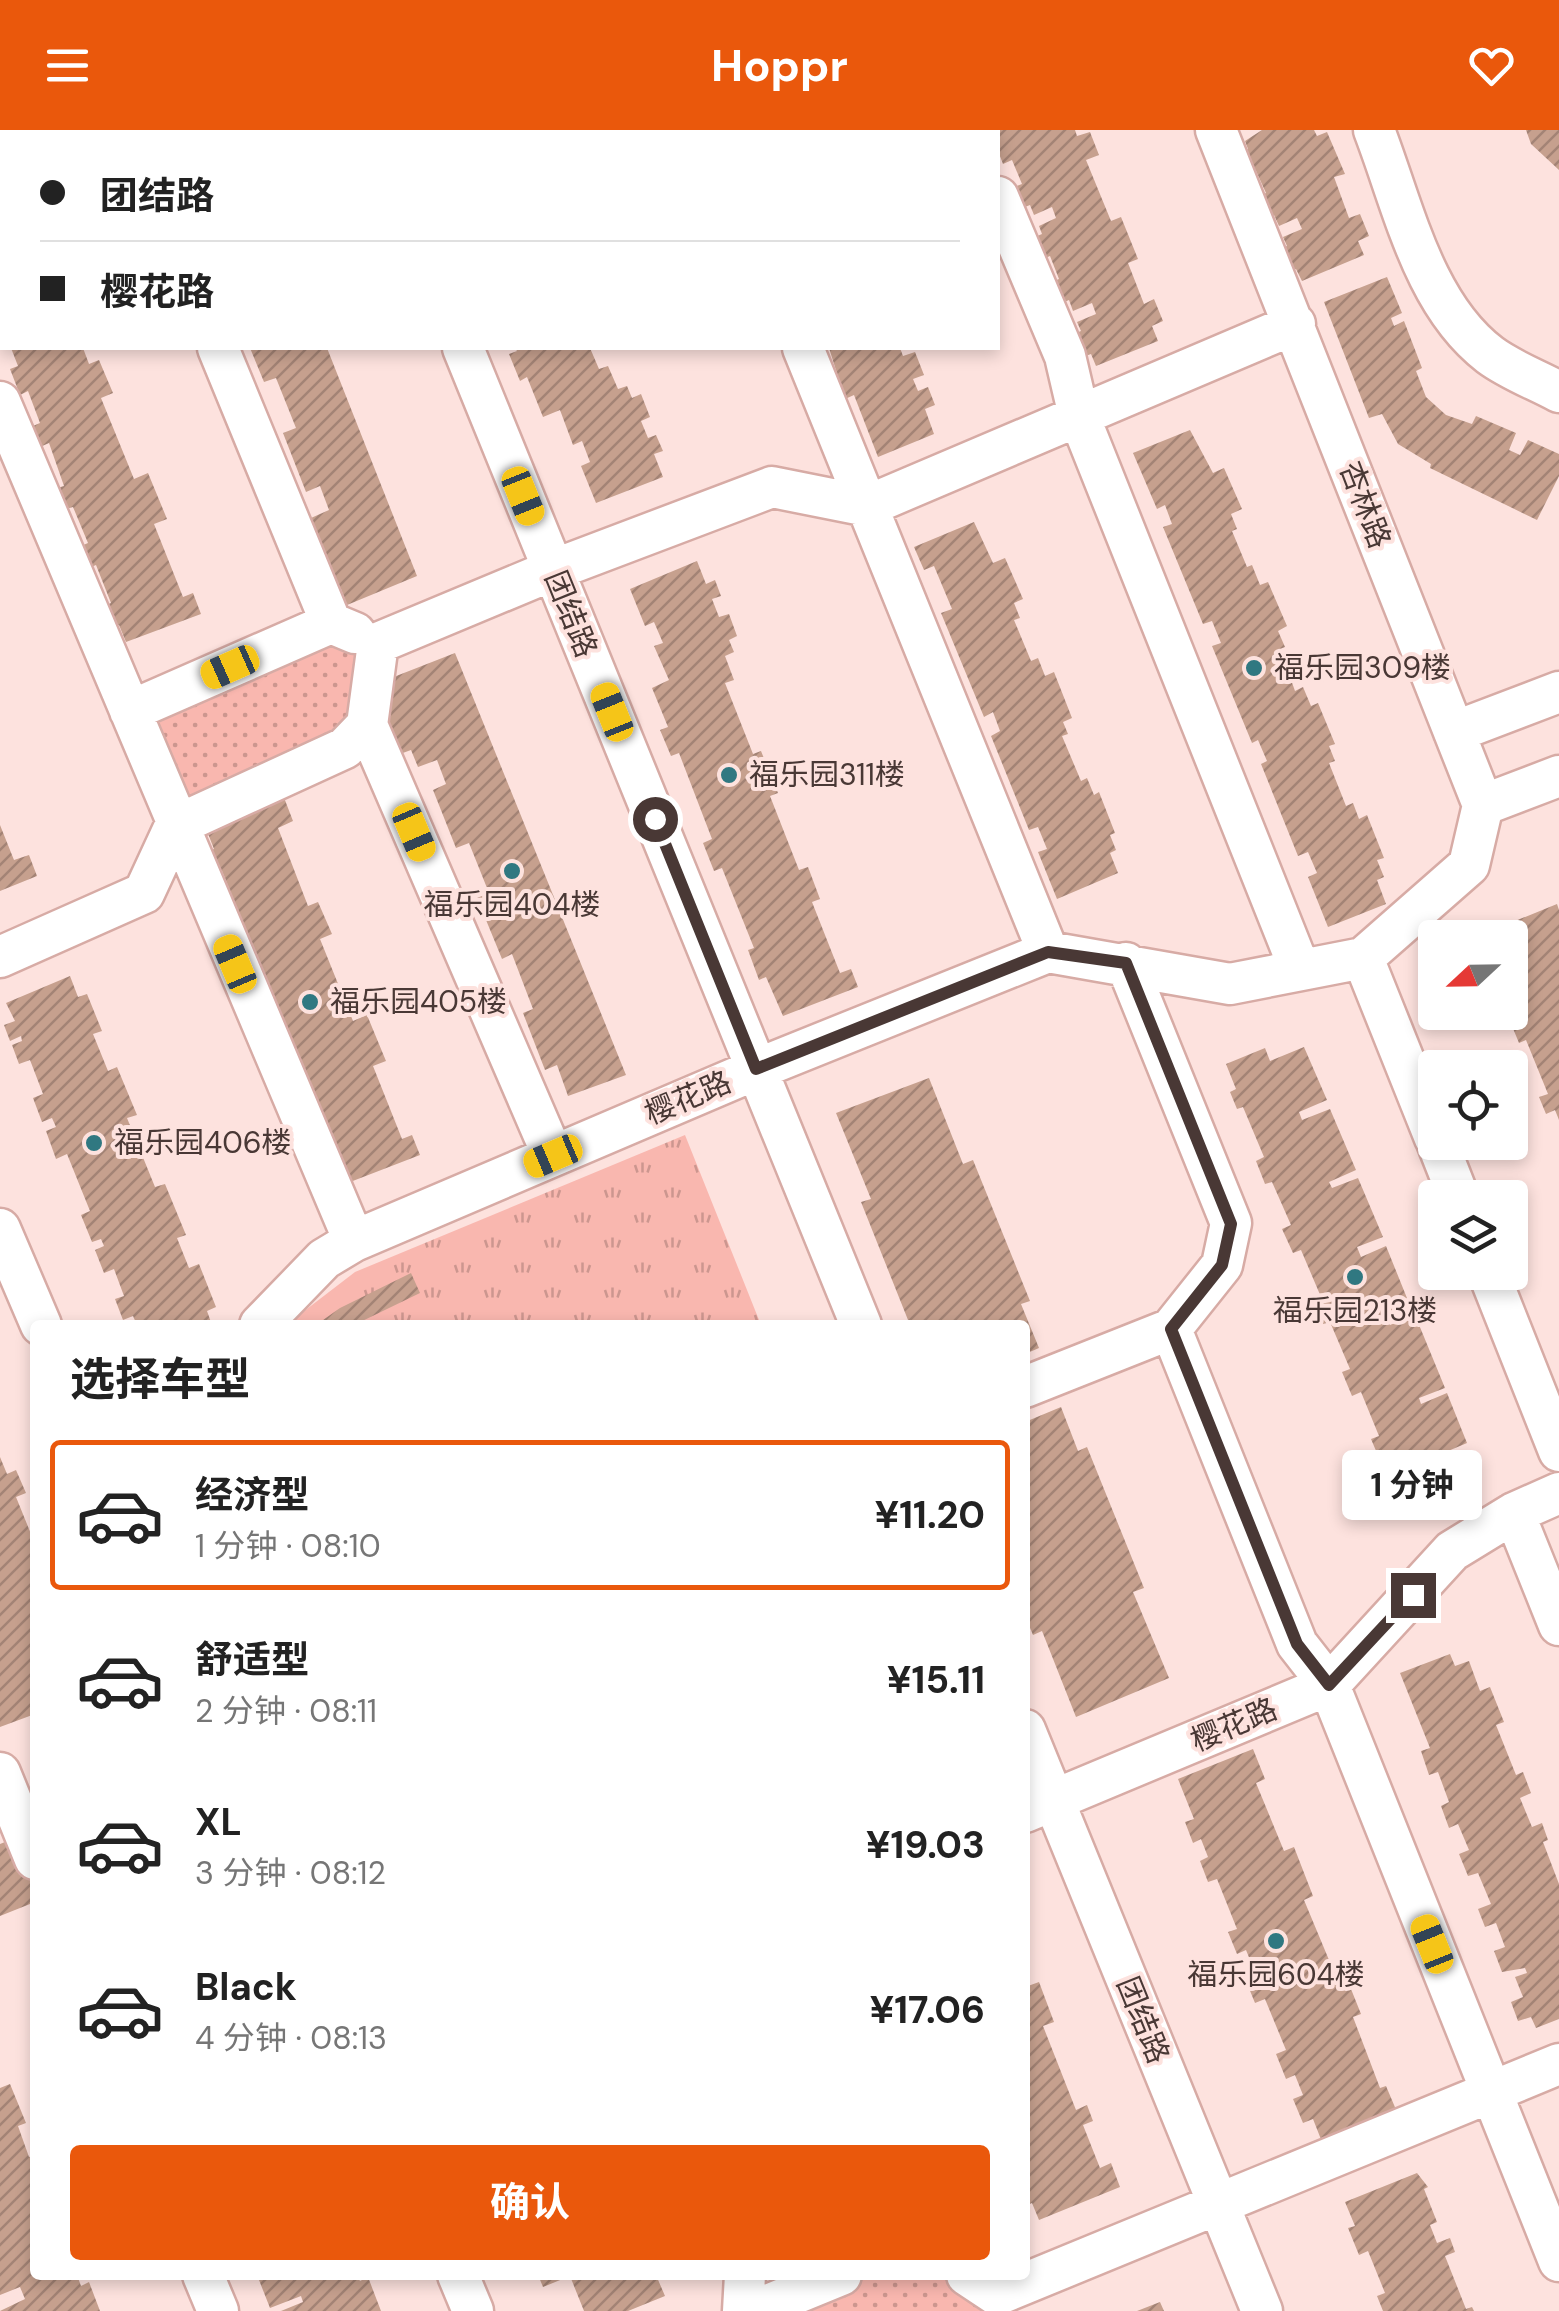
<!DOCTYPE html>
<html lang="zh">
<head>
<meta charset="utf-8">
<style>
	body { margin:0; font-family:"DM Sans","Noto Sans SC",sans-serif; background:#f2f2f2; color:#222; height:100vh; display:flex; flex-direction:column; font-size:38px; white-space:nowrap }
	* { box-sizing:border-box; margin:0 }
	p { font-size:32px; color:#767676 }
	.icon { flex:none; width:55px; height:55px; fill:none; stroke:currentColor; stroke-width:2; stroke-linecap:round; stroke-linejoin:round }
	.map { position:relative; flex:1; overflow:hidden }
	.details { position:absolute; left:30px; top:1190px; width:1000px; height:960px; display:flex; flex-direction:column; background:#fff; border-radius:10px; box-shadow:0 5px 15px #0003 }
	.details>* { flex:none }
	.hud { position:absolute; left:0px; top:0px; width:1000px; height:220px; box-shadow:0 5px 15px #0003; display:grid; align-content:center; height:220px; padding:0 40px; background:#fff }
	.needle { width:65px; rotate:248deg }
	.tools { position:absolute; left:1418px; top:790px; display:grid; gap:20px }
	.tools a { display:grid; place-items:center; width:110px; height:110px; border-radius:10px; background:#fff; box-shadow:0 5px 15px #0003; font-size:50px }
	.end { position:absolute; width:45px; height:45px; margin:-22px; border:12px solid #493835; background:#fff; box-shadow:0 0 0 5px #fff }
	.from { border-radius:50% }
	.bubble { position:absolute; height:70px; border-radius:10px; background:#fff; box-shadow:0 5px 15px #0003; font-size:32px; font-weight:700; line-height:70px; text-align:center }
	.car { position:absolute; width:30px; height:60px; margin:-30px -15px; border-radius:12px; box-shadow:0 0 8px 2px #0007; background:linear-gradient(#f5c518 24%,#345 0 40%,#f5c518 0 76%,#345 0 86%,#f5c518 0) }
	.hud b { display:flex; align-items:center; gap:35px; height:95px; font-size:38px }
	.hud b+b { border-top:2px solid #e0e0e0 }
	.hud i { width:25px; height:25px; background:#222 }
	ul { padding:0; list-style:none }
	li { display:flex; align-items:center; gap:30px; height:150px; margin:0 20px 15px; padding:0 20px; border:5px solid transparent; border-radius:10px }
	li div { flex:1 }
	li b { display:block; font-size:38px }
	li em { font-style:normal; font-weight:700 }
	li.selected { border-color:#ea580c }
	li>.icon { width:90px; height:90px; stroke-width:1.5 }
	h2 { padding:0 40px; font-size:45px; line-height:120px }
	.cta { display:flex; gap:20px; margin-top:auto; padding:20px 40px }
	.cta a { flex:1; height:115px; border-radius:10px; background:#ea580c; color:#fff; font-size:40px; font-weight:700; line-height:115px; text-align:center }
	header { display:flex; justify-content:space-between; align-items:center; height:130px; padding:0 40px; background:#ea580c; color:#fff; font-size:45px; font-weight:700 }
	.map>svg:first-child { display:block }
</style>
</head>
<body>
<header><svg class="icon" aria-label="menu" viewBox="0 0 24 24"><path d="M4 6h16M4 12h16M4 18h16"/></svg>Hoppr<svg class="icon" aria-label="heart" viewBox="0 0 24 24"><path d="M12 20l-8-8c-3-5 5-10 8-4 3-6 11-1 8 4z"/></svg></header>
<div class="map">
<svg width="1559" height="2181" viewBox="0 0 1559 2181">
	<defs>
		<pattern id="park-tufts" width="24" height="20" patternUnits="userSpaceOnUse" patternTransform="scale(2.5)"><rect width="24" height="20" fill="#f9b7af"/><path d="M3 7l-1-3M5 7V3M7 7l1-3M15 17l-1-3M17 17v-4M19 17l1-3" fill="none" stroke="#cc968f"/></pattern>
		<pattern id="garden-dots" width="8" height="8" patternUnits="userSpaceOnUse" patternTransform="scale(2.5)"><rect width="8" height="8" fill="#f9b7af"/><path d="M2 2h.1M6 6h.1" fill="none" stroke="#cc968f" stroke-width="1.8" stroke-linecap="round"/></pattern>
		<pattern id="building-hatch" width="6" height="6" patternUnits="userSpaceOnUse" patternTransform="scale(2.5)"><rect width="6" height="6" fill="#c6a08e"/><path d="M-1 1l2-2M0 6l6-6M5 7l2-2" fill="none" stroke="#a38375"/></pattern>
	</defs>
	<rect width="100%" height="100%" fill="#fde2de"/>
	<path fill="url(#park-tufts)" d="M 685,1005 L 761,1195 L 286,1195 L 355,1142 Z"/>
	<path fill="url(#garden-dots)" d="M 332,496 L 375,515 L 364,595 L 177,693 L 129,574 Z
		M 846,2145 L 960,2145 L 991,2166 L 983,2181 L 754,2181 Z"/>
	<path fill="url(#building-hatch)" d="M 999,0 L 1075,0 L 1077,6 L 1090,2 L 1099,25 L 1086,30 L 1111,91 L 1121,87 L 1138,129 L 1128,133 L 1144,174 L 1154,169 L 1163,191 L 1152,196 L 1158,211 L 1096,236 L 1091,224 L 1083,227 L 1074,204 L 1081,201 L 1077,192 L 1096,184 L 1092,173 L 1073,181 L 1069,170 L 1062,173 L 1052,152 L 1059,149 L 1050,126 L 1043,129 L 1035,107 L 1042,104 L 1039,96 L 1056,88 L 1052,77 L 1034,85 L 1030,75 L 1020,79 L 1011,58 L 1022,54 L 1012,30 L 1003,34 L 998,21 Z
		M 1262,0 L 1314,0 L 1317,6 L 1327,2 L 1345,44 L 1334,47 L 1349,88 L 1360,84 L 1369,106 L 1358,111 L 1364,125 L 1302,151 L 1296,139 L 1289,142 L 1279,119 L 1287,116 L 1283,107 L 1302,99 L 1297,88 L 1279,96 L 1274,85 L 1268,88 L 1259,66 L 1266,63 L 1256,41 L 1250,44 L 1240,23 L 1248,19 L 1245,11 Z
		M 1526,0 L 1559,0 L 1559,40 L 1531,14 Z
		M 1387,147 L 1402,183 L 1391,188 L 1394,196 L 1404,191 L 1422,238 L 1416,241 L 1426,267 L 1446,285 L 1472,294 L 1476,286 L 1516,303 L 1509,320 L 1520,325 L 1528,310 L 1559,324 L 1559,346 L 1537,390 L 1430,338 L 1431,334 L 1398,314 L 1382,284 L 1369,288 L 1324,172 Z
		M 11,218 L 83,218 L 89,234 L 99,230 L 113,263 L 101,268 L 134,349 L 148,343 L 167,389 L 154,394 L 183,467 L 193,463 L 201,484 L 126,512 L 119,495 L 111,498 L 103,476 L 111,473 L 96,435 L 89,438 L 81,416 L 88,413 L 73,377 L 66,379 L 57,358 L 64,356 L 49,313 L 40,317 L 33,296 L 40,293 L 28,261 L 20,265 L 10,239 L 18,236 Z
		M 250,218 L 327,218 L 417,446 L 347,475 L 341,459 L 329,464 L 307,410 L 318,405 L 311,388 L 329,380 L 320,356 L 306,362 L 283,303 L 296,298 L 276,248 L 264,252 Z
		M 515,218 L 590,218 L 599,239 L 608,236 L 618,259 L 627,256 L 632,268 L 641,264 L 650,287 L 641,291 L 648,308 L 656,305 L 663,321 L 654,324 L 663,347 L 596,373 L 581,336 L 590,332 L 582,311 L 573,315 L 560,280 L 543,287 L 527,247 L 520,251 L 509,224 L 517,221 Z
		M 829,218 L 900,218 L 903,226 L 915,222 L 924,245 L 913,249 L 918,261 L 928,257 L 935,275 L 925,279 L 934,304 L 878,327 L 854,265 L 845,269 Z
		M 1190,300 L 1213,343 L 1224,338 L 1242,379 L 1231,384 L 1237,399 L 1232,401 L 1247,437 L 1252,435 L 1260,455 L 1268,452 L 1287,496 L 1278,501 L 1285,517 L 1280,519 L 1295,561 L 1303,557 L 1311,576 L 1318,573 L 1335,614 L 1329,616 L 1335,631 L 1329,633 L 1346,676 L 1353,673 L 1359,689 L 1367,685 L 1384,728 L 1377,730 L 1384,747 L 1377,750 L 1386,774 L 1328,797 L 1308,747 L 1317,743 L 1308,722 L 1298,726 L 1261,634 L 1267,631 L 1258,610 L 1252,613 L 1212,516 L 1221,513 L 1212,491 L 1203,494 L 1163,397 L 1172,394 L 1165,375 L 1157,379 L 1133,323 Z
		M 974,392 L 993,433 L 1005,428 L 1023,469 L 1014,473 L 1020,488 L 1014,490 L 1031,531 L 1038,528 L 1045,546 L 1054,542 L 1072,588 L 1063,592 L 1068,604 L 1062,606 L 1081,651 L 1087,648 L 1094,665 L 1099,662 L 1115,703 L 1110,705 L 1116,720 L 1110,723 L 1118,743 L 1057,769 L 1038,722 L 1047,719 L 1038,697 L 1029,700 L 991,606 L 1000,601 L 993,582 L 984,587 L 941,483 L 952,479 L 934,436 L 924,440 L 914,417 Z
		M 697,431 L 706,454 L 715,450 L 721,466 L 712,469 L 719,487 L 729,484 L 737,506 L 729,510 L 734,522 L 725,526 L 734,550 L 725,553 L 753,624 L 761,621 L 778,663 L 770,666 L 799,740 L 808,737 L 820,769 L 812,772 L 840,843 L 851,839 L 858,857 L 783,886 L 766,847 L 759,850 L 748,820 L 754,818 L 722,738 L 714,741 L 703,713 L 712,709 L 679,623 L 671,626 L 660,600 L 668,597 L 652,558 L 669,550 L 654,516 L 663,513 L 654,492 L 645,496 L 630,459 Z
		M 455,523 L 626,945 L 568,966 L 557,935 L 545,940 L 523,883 L 533,879 L 512,824 L 502,829 L 477,768 L 489,763 L 469,713 L 456,718 L 433,660 L 446,654 L 437,630 L 418,637 L 411,620 L 400,624 L 379,570 L 391,565 L 386,550 Z
		M 283,665 L 293,691 L 278,698 L 308,776 L 318,772 L 332,804 L 320,809 L 353,891 L 367,885 L 386,931 L 373,936 L 402,1009 L 412,1005 L 420,1025 L 345,1054 L 252,838 L 259,835 L 247,803 L 239,806 L 229,781 L 237,778 L 222,741 L 214,744 L 205,722 L 214,719 L 205,696 Z
		M 0,695 L 14,730 L 29,725 L 37,746 L 0,761 Z
		M 1557,774 L 1559,780 L 1559,990 L 1555,980 L 1546,984 L 1539,967 L 1548,964 L 1526,910 L 1519,913 L 1512,896 L 1520,893 L 1510,870 L 1510,808 L 1483,804 Z
		M 70,846 L 78,867 L 87,864 L 102,901 L 93,904 L 108,941 L 117,937 L 137,985 L 127,988 L 155,1057 L 165,1054 L 186,1105 L 177,1108 L 189,1138 L 199,1134 L 216,1177 L 207,1181 L 212,1195 L 137,1195 L 133,1186 L 123,1190 L 115,1169 L 124,1166 L 114,1139 L 104,1143 L 95,1120 L 104,1116 L 101,1109 L 92,1112 L 81,1085 L 90,1081 L 67,1024 L 56,1029 L 46,1001 L 56,997 L 52,988 L 42,992 L 33,968 L 43,964 L 30,930 L 19,934 L 12,915 L 22,911 L 21,906 L 10,911 L 4,895 L 15,891 L 6,873 Z
		M 1304,917 L 1327,970 L 1299,982 L 1302,990 L 1330,979 L 1356,1040 L 1329,1052 L 1332,1058 L 1358,1048 L 1383,1107 L 1357,1117 L 1361,1127 L 1386,1116 L 1411,1178 L 1387,1188 L 1390,1195 L 1415,1185 L 1445,1258 L 1419,1268 L 1421,1274 L 1447,1263 L 1467,1313 L 1441,1324 L 1444,1330 L 1396,1350 L 1388,1332 L 1382,1335 L 1371,1309 L 1379,1306 L 1361,1262 L 1352,1266 L 1342,1242 L 1350,1239 L 1330,1192 L 1323,1194 L 1313,1171 L 1321,1167 L 1301,1120 L 1293,1123 L 1282,1099 L 1291,1095 L 1272,1052 L 1265,1054 L 1256,1031 L 1264,1027 L 1243,977 L 1237,979 L 1230,962 L 1236,959 L 1226,934 L 1265,918 L 1270,931 Z
		M 929,948 L 963,1034 L 973,1030 L 1030,1171 L 1021,1174 L 1039,1218 L 1025,1224 L 1025,1195 L 910,1195 L 861,1072 L 871,1069 L 836,983 Z
		M 411,1143 L 420,1163 L 354,1195 L 316,1195 L 340,1178 Z
		M 1061,1277 L 1078,1321 L 1087,1317 L 1144,1458 L 1133,1462 L 1169,1548 L 1076,1587 L 1042,1501 L 1033,1505 L 1025,1486 L 1025,1292 Z
		M 0,1327 L 7,1344 L 16,1340 L 26,1363 L 16,1367 L 31,1404 L 35,1402 L 35,1584 L 0,1597 Z
		M 1450,1524 L 1455,1536 L 1469,1531 L 1480,1561 L 1490,1557 L 1504,1592 L 1496,1595 L 1516,1645 L 1523,1642 L 1531,1663 L 1520,1668 L 1532,1697 L 1542,1693 L 1548,1710 L 1543,1712 L 1559,1754 L 1559,1889 L 1536,1898 L 1531,1887 L 1518,1891 L 1511,1872 L 1523,1867 L 1515,1847 L 1527,1843 L 1525,1838 L 1502,1842 L 1494,1821 L 1505,1817 L 1496,1793 L 1485,1797 L 1478,1779 L 1491,1774 L 1478,1743 L 1468,1746 L 1459,1724 L 1469,1720 L 1458,1694 L 1449,1698 L 1441,1676 L 1449,1672 L 1438,1642 L 1429,1645 L 1421,1621 L 1430,1618 L 1400,1543 Z
		M 1253,1619 L 1265,1649 L 1256,1653 L 1284,1721 L 1294,1717 L 1313,1766 L 1304,1770 L 1334,1842 L 1343,1839 L 1361,1884 L 1353,1887 L 1380,1958 L 1386,1956 L 1397,1982 L 1322,2012 L 1313,1989 L 1303,1993 L 1293,1969 L 1303,1965 L 1295,1945 L 1286,1949 L 1276,1924 L 1286,1920 L 1265,1869 L 1255,1873 L 1246,1851 L 1257,1847 L 1246,1820 L 1237,1824 L 1228,1802 L 1237,1799 L 1217,1749 L 1208,1752 L 1200,1731 L 1208,1727 L 1201,1709 L 1193,1713 L 1185,1692 L 1194,1689 L 1178,1649 Z
		M 15,1708 L 35,1758 L 35,1772 L 0,1786 L 0,1714 Z
		M 1025,1850 L 1028,1856 L 1039,1852 L 1054,1892 L 1043,1896 L 1076,1980 L 1087,1975 L 1093,1991 L 1083,1995 L 1100,2038 L 1111,2033 L 1120,2057 L 1039,2090 L 1032,2073 L 1025,2076 Z
		M 10,1954 L 26,1993 L 18,1996 L 29,2027 L 35,2025 L 35,2145 L 77,2145 L 81,2156 L 89,2152 L 100,2181 L 0,2181 L 25,2169 L 20,2157 L 0,2165 L 0,1958 Z
		M 1417,2043 L 1428,2057 L 1424,2059 L 1437,2092 L 1430,2095 L 1437,2113 L 1450,2108 L 1455,2122 L 1445,2126 L 1466,2179 L 1472,2177 L 1474,2181 L 1383,2181 L 1377,2166 L 1385,2163 L 1368,2121 L 1359,2125 L 1348,2098 L 1355,2096 L 1345,2072 Z
		M 269,2145 L 357,2145 L 360,2151 L 368,2147 L 381,2181 L 281,2181 L 303,2172 L 301,2166 L 270,2178 L 259,2150 Z
		M 538,2145 L 656,2145 L 665,2166 L 628,2181 L 584,2181 L 570,2146 L 543,2157 Z
		M 1160,2172 L 1164,2181 L 1137,2181 Z"/>
	<g fill="none" stroke-linecap="round" stroke-linejoin="round">
		<defs>
			<path id="minor" d="M 375,0 L 376,2
				M 716,0 L 717,2
				M 969,0 L 970,2
				M 1216,0 L 1483,675
				M 1374,0 C 1403,75 1423,174 1490,225 C 1510,240 1537,250 1559,262
				M 179,2 L 184,0
				M 998,67 L 1065,226 L 1079,286 L 1300,840
				M 0,87 L 2,85
				M 218,218 L 331,493
				M 463,218 L 861,1195
				M 803,218 L 1048,822
				M 0,272 L 354,1111
				M 130,581 L 331,493 L 355,503
				M 367,595 L 553,1026
				M 1454,602 L 1559,562
				M 1483,675 L 1559,646
				M 0,827 L 144,763 L 175,696 L 345,618 L 367,595 L 378,513 L 553,440 L 772,357 L 867,376 L 1295,194
				M 1363,828 L 1435,1008
				M 1437,1012 L 1459,1068
				M 0,1099 L 41,1195
				M 1488,1142 L 1559,1321
				M 260,1195 L 324,1129 L 354,1111 L 757,939 L 1048,822 L 1230,854 L 1363,828 L 1469,735 L 1483,675
				M 1171,1199 L 1297,1514 L 1329,1555 L 1559,2131
				M 1025,1257 L 1171,1199 L 1222,1135 L 1231,1093 L 1126,833
				M 1514,1383 L 1559,1495
				M 1025,1600 L 1262,2181
				M 0,1643 L 35,1729
				M 1025,1682 L 1329,1555 L 1452,1421 L 1514,1383 L 1559,1363
				M 203,2145 L 218,2181
				M 458,2145 L 473,2181
				M 967,2145 L 997,2165 L 1559,1934
				M 743,2181 L 745,2145
				M 753,2181 L 841,2145"/>
		</defs>
		<use href="#minor" stroke="#d7aba5" stroke-width="45"/>
		<use href="#minor" stroke="#fff" stroke-width="40"/>
	</g>
	<g fill="none" stroke-linecap="round" stroke-linejoin="round">
		<path stroke="#493835" stroke-width="12" d="M 655,689 L 756,939 L 1048,822 L 1126,833 L 1231,1094 L 1222,1135 L 1171,1199 L 1297,1514 L 1329,1555 L 1413,1465"/>
	</g>
	<g fill="#307881" stroke="#fde2de" stroke-width="4">
		<circle cx="1254" cy="538" r="10"/>
		<circle cx="729" cy="645" r="10"/>
		<circle cx="512" cy="741" r="10"/>
		<circle cx="310" cy="872" r="10"/>
		<circle cx="94" cy="1013" r="10"/>
		<circle cx="1355" cy="1147" r="10"/>
		<circle cx="1276" cy="1811" r="10"/>
	</g>
	<g text-anchor="middle" stroke-width="8" stroke-linejoin="round" paint-order="stroke">
		<g font-size="30" fill="#493835" stroke="#fde2de">
			<text transform="translate(1365 375) rotate(69)" y="10">杏林路</text>
			<text transform="translate(571 484) rotate(68)" y="10">团结路</text>
			<text transform="translate(688 968) rotate(-23)" y="10">樱花路</text>
			<text transform="translate(1234 1595) rotate(-23)" y="10">樱花路</text>
			<text transform="translate(1143 1890) rotate(68)" y="10">团结路</text>
		</g>
		<g font-size="30" fill="#493835" stroke="#fde2de" text-anchor="start">
			<text x="1274" y="548">福乐园309楼</text>
			<text x="749" y="655">福乐园311楼</text>
			<text x="512" y="785" text-anchor="middle">福乐园404楼</text>
			<text x="330" y="882">福乐园405楼</text>
			<text x="114" y="1023">福乐园406楼</text>
			<text x="1355" y="1191" text-anchor="middle">福乐园213楼</text>
			<text x="1276" y="1855" text-anchor="middle">福乐园604楼</text>
		</g>
	</g>
</svg>
<div class="tools">
<a><svg class="needle" viewBox="-14 -14 28 28"><path d="M0-13l5 13h-10z" fill="#e53935"/><path d="M0 13l5-13h-10z" fill="#767676"/></svg></a>
<a><svg class="icon" aria-label="locate" viewBox="0 0 24 24"><circle cx="12" cy="12" r="6"/><path d="M12 2v4M12 18v4M2 12h4M18 12h4"/></svg></a>
<a><svg class="icon" aria-label="layers" viewBox="0 0 24 24"><path d="M12 4l9 5-9 5-9-5zM3 14l9 5 9-5"/></svg></a>
</div>
<i class="end from" style="left:655px;top:689px"></i>
<i class="end" style="left:1413px;top:1465px"></i>
<div class="bubble" style="left:1342px;top:1320px;width:140px">1 分钟</div>
<i class="car" style="left:523px;top:366px;rotate:158deg"></i>
<i class="car" style="left:230px;top:537px;rotate:246deg"></i>
<i class="car" style="left:612px;top:582px;rotate:338deg"></i>
<i class="car" style="left:414px;top:702px;rotate:157deg"></i>
<i class="car" style="left:235px;top:834px;rotate:337deg"></i>
<i class="car" style="left:553px;top:1026px;rotate:247deg"></i>
<i class="car" style="left:1432px;top:1814px;rotate:338deg"></i>
<div class="hud">
<b><i class="from"></i>团结路</b>
<b><i></i>樱花路</b>
</div>
<section class="details">
<h2>选择车型</h2>
<ul>
<li class="selected"><svg class="icon" aria-label="car" viewBox="0 0 24 24"><path d="M5 17H2v-5l4-1 3-4h7l3 4 3 1v5h-3M9 17h6M6 11h13"/><circle cx="7" cy="17" r="2"/><circle cx="17" cy="17" r="2"/></svg><div><b>经济型</b><p>1 分钟 · 08:10</p></div><em>¥11.20</em></li>
<li><svg class="icon" aria-label="car" viewBox="0 0 24 24"><path d="M5 17H2v-5l4-1 3-4h7l3 4 3 1v5h-3M9 17h6M6 11h13"/><circle cx="7" cy="17" r="2"/><circle cx="17" cy="17" r="2"/></svg><div><b>舒适型</b><p>2 分钟 · 08:11</p></div><em>¥15.11</em></li>
<li><svg class="icon" aria-label="car" viewBox="0 0 24 24"><path d="M5 17H2v-5l4-1 3-4h7l3 4 3 1v5h-3M9 17h6M6 11h13"/><circle cx="7" cy="17" r="2"/><circle cx="17" cy="17" r="2"/></svg><div><b>XL</b><p>3 分钟 · 08:12</p></div><em>¥19.03</em></li>
<li><svg class="icon" aria-label="car" viewBox="0 0 24 24"><path d="M5 17H2v-5l4-1 3-4h7l3 4 3 1v5h-3M9 17h6M6 11h13"/><circle cx="7" cy="17" r="2"/><circle cx="17" cy="17" r="2"/></svg><div><b>Black</b><p>4 分钟 · 08:13</p></div><em>¥17.06</em></li>
</ul>
<div class="cta"><a>确认</a></div>
</section>
</div>
</body>
</html>
